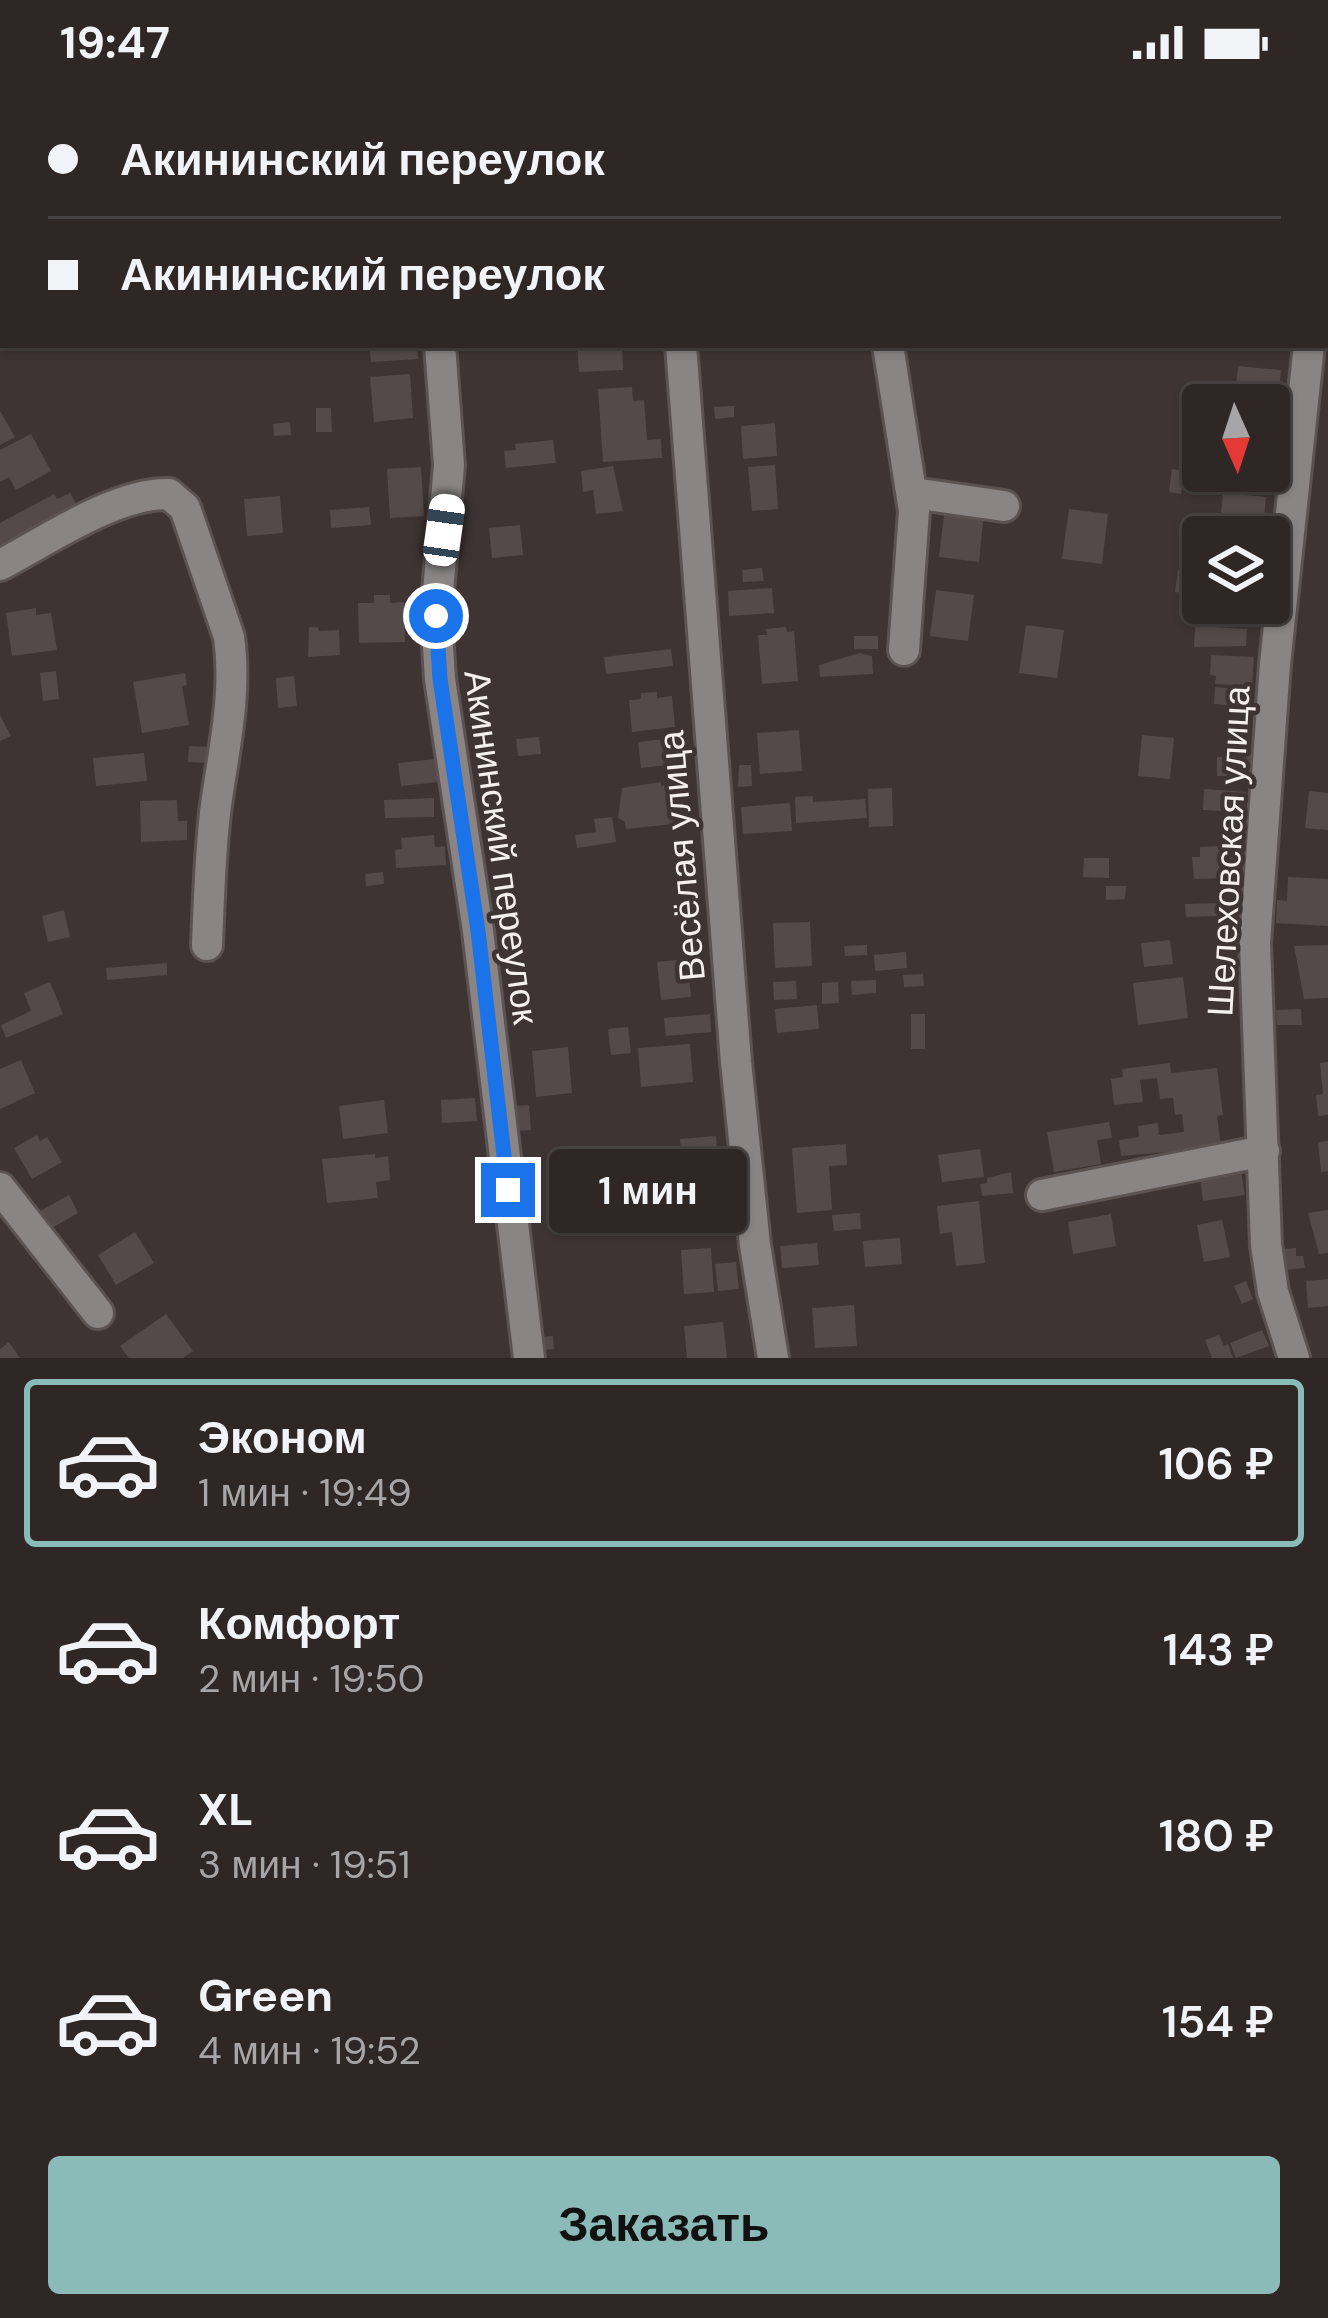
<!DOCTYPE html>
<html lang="ru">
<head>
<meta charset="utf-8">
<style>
	body { margin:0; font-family:"DM Sans",sans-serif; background:#3a3332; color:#f1f3f6; height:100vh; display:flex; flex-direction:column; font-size:45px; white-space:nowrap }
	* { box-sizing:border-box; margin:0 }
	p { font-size:39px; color:#a7a5a7 }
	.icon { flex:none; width:66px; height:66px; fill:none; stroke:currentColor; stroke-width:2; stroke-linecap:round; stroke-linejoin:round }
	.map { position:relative; height:1274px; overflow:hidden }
	.side { display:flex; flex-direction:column; background:#2e2726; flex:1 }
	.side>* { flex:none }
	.top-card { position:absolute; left:0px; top:0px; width:1329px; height:264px; box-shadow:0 3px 9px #0004,0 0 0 3px #494443; display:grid; align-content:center; height:264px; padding:0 48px; background:#2e2726 }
	.needle { width:78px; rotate:177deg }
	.tools { position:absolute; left:1182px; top:300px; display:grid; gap:24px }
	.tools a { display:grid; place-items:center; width:108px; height:108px; border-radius:12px; background:#2e2726; box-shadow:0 3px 9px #0004,0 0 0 3px #494443; font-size:60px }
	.end { position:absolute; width:54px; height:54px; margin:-27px; border:15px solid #1a73e8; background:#fff; box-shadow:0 0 0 6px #fff }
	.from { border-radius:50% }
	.bubble { position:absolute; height:84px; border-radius:12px; background:#2e2726; box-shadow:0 3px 9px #0004,0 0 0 3px #494443; font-size:39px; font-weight:600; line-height:84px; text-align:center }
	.car { position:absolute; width:36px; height:72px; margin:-36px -18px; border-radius:15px; box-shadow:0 0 9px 3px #0007; background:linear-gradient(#fff 24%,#345 0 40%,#fff 0 76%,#345 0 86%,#fff 0) }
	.top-card b { display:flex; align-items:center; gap:42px; height:114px; font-size:45px }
	.top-card b+b { border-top:3px solid #494443 }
	.top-card i { width:30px; height:30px; background:#f1f3f6 }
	ul { padding:21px 0 0; list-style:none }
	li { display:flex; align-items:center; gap:36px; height:168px; margin:0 24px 18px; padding:0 24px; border:6px solid transparent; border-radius:12px }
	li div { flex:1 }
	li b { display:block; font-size:45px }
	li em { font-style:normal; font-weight:600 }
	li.active { border-color:#8bbbb9 }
	li>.icon { width:108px; height:108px; stroke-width:1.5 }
	.action { display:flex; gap:24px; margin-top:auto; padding:24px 48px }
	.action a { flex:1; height:138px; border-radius:12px; background:#8bbbb9; color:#111; font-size:48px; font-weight:600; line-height:138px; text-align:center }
	.status { display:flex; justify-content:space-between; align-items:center; height:84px; padding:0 60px; background:#2e2726; direction:ltr }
	.status svg { height:33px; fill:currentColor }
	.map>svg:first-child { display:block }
</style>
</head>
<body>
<div class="status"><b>19:47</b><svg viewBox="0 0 49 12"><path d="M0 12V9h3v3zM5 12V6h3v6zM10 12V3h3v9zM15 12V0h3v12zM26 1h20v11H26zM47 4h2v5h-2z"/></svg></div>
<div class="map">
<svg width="1328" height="1274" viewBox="0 0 1328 1274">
	<rect width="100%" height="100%" fill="#3e3433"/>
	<path fill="#554a4a" d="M 369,261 L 417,261 L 418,275 L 371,278 Z
		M 577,261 L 622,261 L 623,286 L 579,288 Z
		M 1238,282 L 1281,286 L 1279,307 L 1236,303 Z
		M 410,290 L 413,334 L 374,338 L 370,293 Z
		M 632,303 L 633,317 L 644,316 L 647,356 L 661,355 L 662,374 L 603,378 L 598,305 Z
		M 734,322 L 734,333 L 715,335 L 714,323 Z
		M 316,324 L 331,324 L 332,348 L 316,348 Z
		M 0,327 L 15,353 L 0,361 Z
		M 1269,332 L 1277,333 L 1272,365 L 1269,365 Z
		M 290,338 L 291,351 L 274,352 L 273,340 Z
		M 775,339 L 777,372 L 743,375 L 741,342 Z
		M 31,350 L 51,387 L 16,406 L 9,393 L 0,398 L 0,366 Z
		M 553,356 L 556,379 L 506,384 L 504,367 L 516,366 L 515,360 Z
		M 775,381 L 778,425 L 752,427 L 748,383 Z
		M 613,382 L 623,427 L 596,430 L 593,406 L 583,408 L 581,387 Z
		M 421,383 L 424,432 L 390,434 L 387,385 Z
		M 1172,385 L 1185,387 L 1181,410 L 1169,408 Z
		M 1227,387 L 1265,387 L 1262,405 L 1225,400 Z
		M 1191,390 L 1209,392 L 1208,403 L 1190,400 Z
		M 70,409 L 79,424 L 0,467 L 0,439 L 54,410 L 57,415 Z
		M 1223,409 L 1266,413 L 1264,433 L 1221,429 Z
		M 280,412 L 283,449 L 247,452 L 244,415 Z
		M 369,423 L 371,441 L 331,444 L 330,426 Z
		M 945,423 L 984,428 L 979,478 L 939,473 Z
		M 1069,425 L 1108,430 L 1102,480 L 1062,475 Z
		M 1194,430 L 1208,431 L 1207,437 L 1263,441 L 1262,453 L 1210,451 L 1210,448 L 1193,446 Z
		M 520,441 L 523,471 L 492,474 L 489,444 Z
		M 762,484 L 764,497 L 743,498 L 742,486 Z
		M 1178,486 L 1203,489 L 1203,511 L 1175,508 Z
		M 772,504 L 774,529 L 729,532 L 728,507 Z
		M 936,506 L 974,511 L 968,557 L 930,552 Z
		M 374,511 L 390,511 L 390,519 L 404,518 L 405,558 L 359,559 L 358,519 L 374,519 Z
		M 36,524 L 36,531 L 51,529 L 57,566 L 12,572 L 6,529 Z
		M 1196,527 L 1214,528 L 1213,543 L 1247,545 L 1246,562 L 1194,563 Z
		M 1026,541 L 1064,546 L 1057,594 L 1019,589 Z
		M 309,543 L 318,543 L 319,547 L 339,546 L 340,571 L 308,573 Z
		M 786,543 L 787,548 L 794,547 L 798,597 L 762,600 L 758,551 L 767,551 L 766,545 Z
		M 854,552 L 878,552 L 878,565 L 854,565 Z
		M 671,565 L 673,582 L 606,590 L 604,573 Z
		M 860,569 L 872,572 L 873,590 L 820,593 L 819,581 Z
		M 1211,571 L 1254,573 L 1252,602 L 1215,600 L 1216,592 L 1210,591 Z
		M 56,587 L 59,615 L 43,617 L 40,589 Z
		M 185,589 L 187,601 L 182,602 L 189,641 L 142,649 L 133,598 Z
		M 294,592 L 297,622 L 278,624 L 276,594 Z
		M 1215,603 L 1250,606 L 1249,623 L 1214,620 Z
		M 657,608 L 657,614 L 672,612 L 675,643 L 632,648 L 629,616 L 641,615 L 641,609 Z
		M 0,631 L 11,652 L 0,657 Z
		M 799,646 L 802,687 L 760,690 L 757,649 Z
		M 1142,651 L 1174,654 L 1170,695 L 1138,692 Z
		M 539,653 L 541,670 L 518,672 L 516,655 Z
		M 683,653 L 686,679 L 641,684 L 638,658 Z
		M 189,662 L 210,663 L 210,679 L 188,678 Z
		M 144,669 L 147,697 L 96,702 L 93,674 Z
		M 1229,669 L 1252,669 L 1252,676 L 1258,676 L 1257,693 L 1217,692 L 1217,673 L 1229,673 Z
		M 436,675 L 439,698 L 401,702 L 398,679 Z
		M 739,681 L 751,681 L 752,702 L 738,703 Z
		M 661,698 L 661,702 L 670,700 L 674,740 L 626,745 L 625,738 L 618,734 L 622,704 Z
		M 892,704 L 893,742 L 869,743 L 868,705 Z
		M 1204,705 L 1246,708 L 1245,728 L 1203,726 Z
		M 1309,707 L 1328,709 L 1328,746 L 1305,744 Z
		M 813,712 L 813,718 L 865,715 L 867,734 L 796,739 L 795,713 Z
		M 434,714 L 434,733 L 385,734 L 384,716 Z
		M 177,716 L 178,737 L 187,737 L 187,756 L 141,758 L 140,717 Z
		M 790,719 L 792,747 L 743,750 L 741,723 Z
		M 612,733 L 616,758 L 577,764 L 575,751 L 596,748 L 594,735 Z
		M 434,751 L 435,763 L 445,762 L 446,781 L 396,784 L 395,766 L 402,765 L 401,754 Z
		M 1235,761 L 1236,794 L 1194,795 L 1192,773 L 1200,773 L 1200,763 Z
		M 1084,774 L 1109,774 L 1109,794 L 1083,793 Z
		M 383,788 L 384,800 L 366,802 L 365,790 Z
		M 1288,793 L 1328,795 L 1328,842 L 1276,839 L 1277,816 L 1287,817 Z
		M 1106,802 L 1126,802 L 1125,815 L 1106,816 Z
		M 1221,819 L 1221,832 L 1186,833 L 1185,820 Z
		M 64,826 L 70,853 L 48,858 L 42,832 Z
		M 810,838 L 812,882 L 775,884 L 773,839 Z
		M 1170,856 L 1173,880 L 1144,883 L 1141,859 Z
		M 867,861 L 867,871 L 845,872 L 844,862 Z
		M 1328,861 L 1328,914 L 1304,915 L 1294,862 Z
		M 906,868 L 907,884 L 875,887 L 874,871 Z
		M 687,875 L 691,913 L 661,916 L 657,878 Z
		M 167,879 L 167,891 L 107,896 L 106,884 Z
		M 923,890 L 924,902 L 904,903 L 903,891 Z
		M 1183,893 L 1188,934 L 1138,941 L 1133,899 Z
		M 876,896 L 876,909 L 852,911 L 851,897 Z
		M 796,897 L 797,915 L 774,916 L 773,898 Z
		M 50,898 L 63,930 L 6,954 L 1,941 L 31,927 L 24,909 Z
		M 838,898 L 839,919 L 822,920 L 822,899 Z
		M 817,921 L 819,945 L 777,949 L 775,925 Z
		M 1301,925 L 1302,941 L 1277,941 L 1276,926 Z
		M 710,930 L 711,948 L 666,952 L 664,934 Z
		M 911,930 L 925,930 L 925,965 L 911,965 Z
		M 628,943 L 631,969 L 611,971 L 608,945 Z
		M 690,960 L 693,998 L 641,1003 L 638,964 Z
		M 568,963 L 572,1009 L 536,1013 L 532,967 Z
		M 21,976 L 35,1009 L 0,1025 L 0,985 Z
		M 1328,978 L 1328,1031 L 1318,1032 L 1316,1011 L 1323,1010 L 1320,979 Z
		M 1170,979 L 1171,989 L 1217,984 L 1223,1031 L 1217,1032 L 1221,1063 L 1121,1072 L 1119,1056 L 1139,1053 L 1138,1042 L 1158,1039 L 1159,1051 L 1184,1048 L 1182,1030 L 1175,1031 L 1173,1014 L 1160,1015 L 1157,994 L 1140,996 L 1143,1018 L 1114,1021 L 1111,995 L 1123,993 L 1122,985 Z
		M 475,1014 L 477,1037 L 442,1039 L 441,1016 Z
		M 384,1016 L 388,1049 L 343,1055 L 339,1022 Z
		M 529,1021 L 531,1046 L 516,1047 L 514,1022 Z
		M 1109,1038 L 1112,1054 L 1097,1056 L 1101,1080 L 1054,1088 L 1047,1048 Z
		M 37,1051 L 40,1057 L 47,1053 L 62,1078 L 32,1095 L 14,1064 Z
		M 716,1052 L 720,1111 L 682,1114 L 680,1091 L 695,1089 L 694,1075 L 682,1075 L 680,1055 Z
		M 1328,1057 L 1328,1087 L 1321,1088 L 1318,1058 Z
		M 846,1060 L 847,1081 L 829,1082 L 832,1126 L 797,1129 L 792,1064 Z
		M 980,1065 L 984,1093 L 942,1098 L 938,1071 Z
		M 375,1070 L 375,1074 L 388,1072 L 390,1096 L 376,1098 L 378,1114 L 327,1119 L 322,1075 Z
		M 1241,1087 L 1245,1111 L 1203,1117 L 1200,1094 Z
		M 1011,1088 L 1013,1109 L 982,1112 L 980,1100 L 987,1099 L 987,1094 Z
		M 651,1096 L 654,1120 L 628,1123 L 625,1099 Z
		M 69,1111 L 78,1129 L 50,1145 L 40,1127 Z
		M 979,1117 L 985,1179 L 956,1182 L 952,1148 L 940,1150 L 937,1122 Z
		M 1328,1126 L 1328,1169 L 1319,1170 L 1308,1129 Z
		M 860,1129 L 861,1145 L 834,1147 L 832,1131 Z
		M 1111,1130 L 1116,1162 L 1073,1170 L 1068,1138 Z
		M 1222,1136 L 1230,1173 L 1204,1178 L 1197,1141 Z
		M 135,1148 L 154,1179 L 116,1201 L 98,1171 Z
		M 900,1154 L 902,1180 L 865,1183 L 863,1157 Z
		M 817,1159 L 819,1181 L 782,1184 L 780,1162 Z
		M 711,1164 L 714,1208 L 684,1210 L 681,1166 Z
		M 1296,1164 L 1296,1172 L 1303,1172 L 1305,1184 L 1284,1186 L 1282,1165 Z
		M 736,1178 L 739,1205 L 718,1207 L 715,1180 Z
		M 1328,1195 L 1328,1222 L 1308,1224 L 1306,1197 Z
		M 1246,1197 L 1253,1215 L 1242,1220 L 1234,1202 Z
		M 854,1221 L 857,1262 L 815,1264 L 812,1224 Z
		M 166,1230 L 193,1267 L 183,1274 L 129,1274 L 120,1262 Z
		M 723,1238 L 727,1274 L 687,1274 L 684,1242 Z
		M 1262,1246 L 1269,1262 L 1236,1274 L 1230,1259 Z
		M 1219,1251 L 1224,1262 L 1228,1260 L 1233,1274 L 1212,1274 L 1205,1256 Z
		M 553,1252 L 554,1265 L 542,1266 L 541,1253 Z
		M 9,1258 L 20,1274 L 0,1274 L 0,1265 Z"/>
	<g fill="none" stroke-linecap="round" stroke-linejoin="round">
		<defs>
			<path id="minor" d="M 415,0 L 415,3
				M 662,0 L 663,3
				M 859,0 L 859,3
				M 1326,156 L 1328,146
				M 440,261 L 449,381 L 436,531 L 440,595 L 478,847 L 529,1274
				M 681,261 L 736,978 L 755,1161 L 773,1274
				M 888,261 L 914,427 L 904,566
				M 913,409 L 1004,422
				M 0,481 C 46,457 117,408 169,410 L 185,424 L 229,553 C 237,609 224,665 216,721 C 210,767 209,814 207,861
				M 0,1104 L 98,1229
				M 1042,1111 L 1264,1067
				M 1294,1274 L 1273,1208 L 1266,1161 L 1255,859 L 1275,580 L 1309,261"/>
		</defs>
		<use href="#minor" stroke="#5b5251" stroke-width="36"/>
		<use href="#minor" stroke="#8a8484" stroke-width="30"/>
	</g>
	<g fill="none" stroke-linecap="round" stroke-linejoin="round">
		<path stroke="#1a73e8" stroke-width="15" d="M 436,532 L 440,595 L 478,847 L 508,1106"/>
	</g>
	<g text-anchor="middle" stroke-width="9" stroke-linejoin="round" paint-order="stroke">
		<g font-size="36" fill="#f5efee" stroke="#3e3433">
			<text transform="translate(502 763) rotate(82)" y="13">Акининский переулок</text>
			<text transform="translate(1228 767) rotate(-87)" y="13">Шелеховская улица</text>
			<text transform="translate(681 772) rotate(-95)" y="13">Весёлая улица</text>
		</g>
	</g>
</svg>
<div class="tools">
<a><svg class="needle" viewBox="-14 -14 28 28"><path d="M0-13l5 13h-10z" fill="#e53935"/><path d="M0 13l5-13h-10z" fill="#a7a5a7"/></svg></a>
<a><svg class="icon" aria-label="layers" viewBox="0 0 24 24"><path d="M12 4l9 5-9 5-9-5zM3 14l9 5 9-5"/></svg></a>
</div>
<i class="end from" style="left:436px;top:532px"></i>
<i class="end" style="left:508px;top:1106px"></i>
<div class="bubble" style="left:549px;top:1065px;width:198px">1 мин</div>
<i class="car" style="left:444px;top:446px;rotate:8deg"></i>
<div class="top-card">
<b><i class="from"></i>Акининский переулок</b>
<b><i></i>Акининский переулок</b>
</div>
</div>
<section class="side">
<ul>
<li class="active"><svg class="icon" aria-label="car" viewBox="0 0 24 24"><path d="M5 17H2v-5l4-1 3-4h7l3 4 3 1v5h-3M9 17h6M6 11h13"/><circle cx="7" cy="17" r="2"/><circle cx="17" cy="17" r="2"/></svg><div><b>Эконом</b><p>1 мин · 19:49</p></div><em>106 ₽</em></li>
<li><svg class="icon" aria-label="car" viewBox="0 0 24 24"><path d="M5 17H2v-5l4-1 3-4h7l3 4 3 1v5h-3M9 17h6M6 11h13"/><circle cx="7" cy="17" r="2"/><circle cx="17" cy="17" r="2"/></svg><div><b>Комфорт</b><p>2 мин · 19:50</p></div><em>143 ₽</em></li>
<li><svg class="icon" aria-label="car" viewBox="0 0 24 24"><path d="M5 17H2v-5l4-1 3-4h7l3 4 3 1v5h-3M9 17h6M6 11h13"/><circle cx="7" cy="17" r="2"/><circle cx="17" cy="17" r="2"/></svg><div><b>XL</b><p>3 мин · 19:51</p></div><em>180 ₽</em></li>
<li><svg class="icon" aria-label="car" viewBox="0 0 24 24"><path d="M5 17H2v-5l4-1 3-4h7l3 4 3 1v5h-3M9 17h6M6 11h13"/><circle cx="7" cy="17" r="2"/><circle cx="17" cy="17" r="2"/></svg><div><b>Green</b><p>4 мин · 19:52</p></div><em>154 ₽</em></li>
</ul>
<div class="action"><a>Заказать</a></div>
</section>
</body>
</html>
